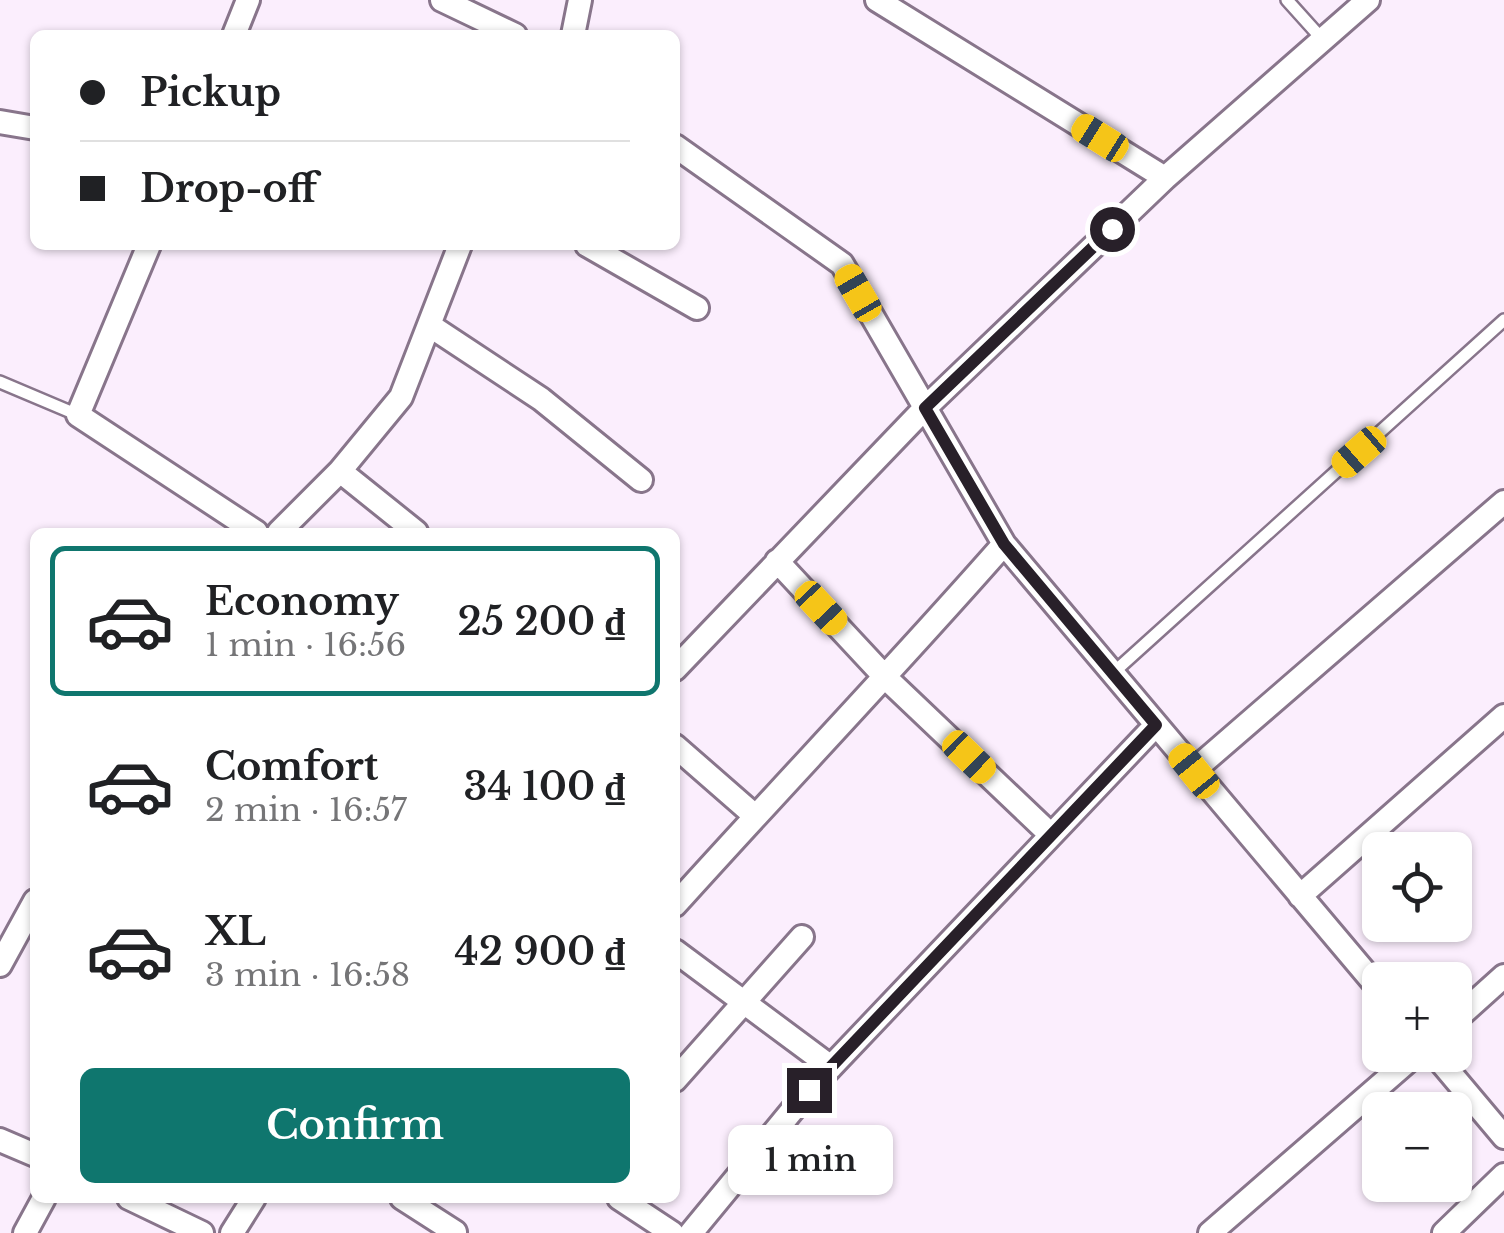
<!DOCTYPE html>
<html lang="en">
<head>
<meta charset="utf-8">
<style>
	body { margin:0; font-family:"Libre Baskerville",serif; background:#f2f2f2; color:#202124; height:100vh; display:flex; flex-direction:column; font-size:38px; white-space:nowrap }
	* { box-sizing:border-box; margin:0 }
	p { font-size:32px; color:#757577 }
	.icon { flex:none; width:55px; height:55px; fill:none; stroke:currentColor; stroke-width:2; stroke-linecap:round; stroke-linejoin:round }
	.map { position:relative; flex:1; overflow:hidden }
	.details { position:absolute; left:30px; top:528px; width:650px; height:675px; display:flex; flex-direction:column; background:#fff; border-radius:15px; box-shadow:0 2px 8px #0004 }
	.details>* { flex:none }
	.hud { position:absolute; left:30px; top:30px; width:650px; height:220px; border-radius:15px; box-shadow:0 2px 8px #0004; display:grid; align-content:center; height:220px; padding:0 50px; background:#fff }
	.controls { position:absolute; left:1362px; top:832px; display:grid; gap:20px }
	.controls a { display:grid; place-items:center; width:110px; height:110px; border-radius:15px; background:#fff; box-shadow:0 2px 8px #0004; font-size:50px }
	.end { position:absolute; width:45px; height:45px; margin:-22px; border:12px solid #282029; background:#fff; box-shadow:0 0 0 5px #fff }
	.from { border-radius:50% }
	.bubble { position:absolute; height:70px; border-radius:15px; background:#fff; box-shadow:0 2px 8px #0004; font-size:32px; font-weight:600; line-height:70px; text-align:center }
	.car { position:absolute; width:30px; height:60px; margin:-30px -15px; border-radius:12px; box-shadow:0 0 8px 2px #0007; background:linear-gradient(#f5c518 24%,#345 0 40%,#f5c518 0 76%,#345 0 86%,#f5c518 0) }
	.hud b { display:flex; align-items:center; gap:35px; height:95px; font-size:38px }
	.hud b+b { border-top:2px solid #e0e0e0 }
	.hud i { width:25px; height:25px; background:#202124 }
	ul { padding:18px 0 0; list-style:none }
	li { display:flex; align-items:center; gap:30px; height:150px; margin:0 20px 15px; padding:0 30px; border:5px solid transparent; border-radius:15px }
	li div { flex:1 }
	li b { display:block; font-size:38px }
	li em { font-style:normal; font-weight:600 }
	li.active { border-color:#0f766e }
	li>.icon { width:90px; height:90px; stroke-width:1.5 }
	.button { display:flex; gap:20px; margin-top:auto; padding:20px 50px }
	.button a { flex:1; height:115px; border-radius:15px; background:#0f766e; color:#fff; font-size:40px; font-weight:600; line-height:115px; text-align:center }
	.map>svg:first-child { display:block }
</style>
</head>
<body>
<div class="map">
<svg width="1504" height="1233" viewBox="0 0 1504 1233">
	<rect width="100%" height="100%" fill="#fbeefd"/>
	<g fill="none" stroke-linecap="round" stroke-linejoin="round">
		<defs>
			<path id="lane" d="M 1287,0 L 1323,40
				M 0,382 L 78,415
				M 1113,673 L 1504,320"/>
			<path id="street" d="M 442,0 L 515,35
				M 877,0 L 1165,178
				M 234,35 L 248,0
				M 573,35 L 580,0
				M 0,122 L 35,128
				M 675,146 L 842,264 L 1004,544 L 1380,990
				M 149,245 L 78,415 L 256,532
				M 587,245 L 697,308
				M 429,325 L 541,399 L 641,480
				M 340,471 L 416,532
				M 279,532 L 340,471 L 401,397 L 460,245
				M 777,561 L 886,678 L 1051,835
				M 675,669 L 925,408 L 1165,178 L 1368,0
				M 675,746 L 754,815
				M 1193,771 L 1504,502
				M 1300,896 L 1504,716
				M 675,905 C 784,784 896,667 1004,544
				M 675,951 L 831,1067
				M 0,965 L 35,901
				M 1455,1020 L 1504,976
				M 1435,1055 L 1504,1137
				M 675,1080 L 802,937
				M 0,1140 L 35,1155
				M 129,1198 L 202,1233
				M 402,1198 L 455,1232
				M 619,1198 L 672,1233
				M 25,1233 L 44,1198
				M 232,1233 L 254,1198
				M 691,1233 L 809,1090 L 1156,725
				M 1210,1233 L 1415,1055
				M 1444,1233 L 1504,1175"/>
		</defs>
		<use href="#lane" stroke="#88758b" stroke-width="16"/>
		<use href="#street" stroke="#88758b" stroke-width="28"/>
		<use href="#lane" stroke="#fff" stroke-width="11"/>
		<use href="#street" stroke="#fff" stroke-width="22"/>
	</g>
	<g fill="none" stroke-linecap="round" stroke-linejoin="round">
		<path stroke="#282029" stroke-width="12" d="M 809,1090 L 1156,725 L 1004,544 L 925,408 L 1112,229"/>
	</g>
</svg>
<div class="controls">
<a><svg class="icon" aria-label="locate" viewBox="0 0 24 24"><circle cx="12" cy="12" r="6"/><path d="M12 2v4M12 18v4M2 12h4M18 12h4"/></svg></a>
<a>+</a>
<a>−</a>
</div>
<i class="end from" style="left:1112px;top:229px"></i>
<i class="end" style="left:809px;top:1090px"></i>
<div class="bubble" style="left:728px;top:1125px;width:165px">1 min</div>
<i class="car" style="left:1100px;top:138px;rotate:302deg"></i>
<i class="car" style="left:858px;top:293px;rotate:330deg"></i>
<i class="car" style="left:1359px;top:452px;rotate:229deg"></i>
<i class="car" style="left:821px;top:608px;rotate:137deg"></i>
<i class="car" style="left:969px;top:757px;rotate:134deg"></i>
<i class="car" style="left:1194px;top:771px;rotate:321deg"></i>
<div class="hud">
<b><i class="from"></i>Pickup</b>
<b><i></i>Drop-off</b>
</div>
<section class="details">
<ul>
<li class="active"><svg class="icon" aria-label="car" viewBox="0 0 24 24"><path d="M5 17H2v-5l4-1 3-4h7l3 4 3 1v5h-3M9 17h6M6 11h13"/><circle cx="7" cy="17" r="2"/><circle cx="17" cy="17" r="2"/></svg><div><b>Economy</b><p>1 min · 16:56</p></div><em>25 200 ₫</em></li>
<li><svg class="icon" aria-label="car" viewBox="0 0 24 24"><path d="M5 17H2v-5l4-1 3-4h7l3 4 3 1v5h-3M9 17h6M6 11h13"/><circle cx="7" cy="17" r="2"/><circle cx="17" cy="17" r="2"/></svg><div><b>Comfort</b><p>2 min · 16:57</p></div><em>34 100 ₫</em></li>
<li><svg class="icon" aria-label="car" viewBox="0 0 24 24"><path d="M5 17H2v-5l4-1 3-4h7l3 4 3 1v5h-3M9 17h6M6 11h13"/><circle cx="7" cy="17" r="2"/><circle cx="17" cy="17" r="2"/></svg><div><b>XL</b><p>3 min · 16:58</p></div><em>42 900 ₫</em></li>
</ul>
<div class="button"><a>Confirm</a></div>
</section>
</div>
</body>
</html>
